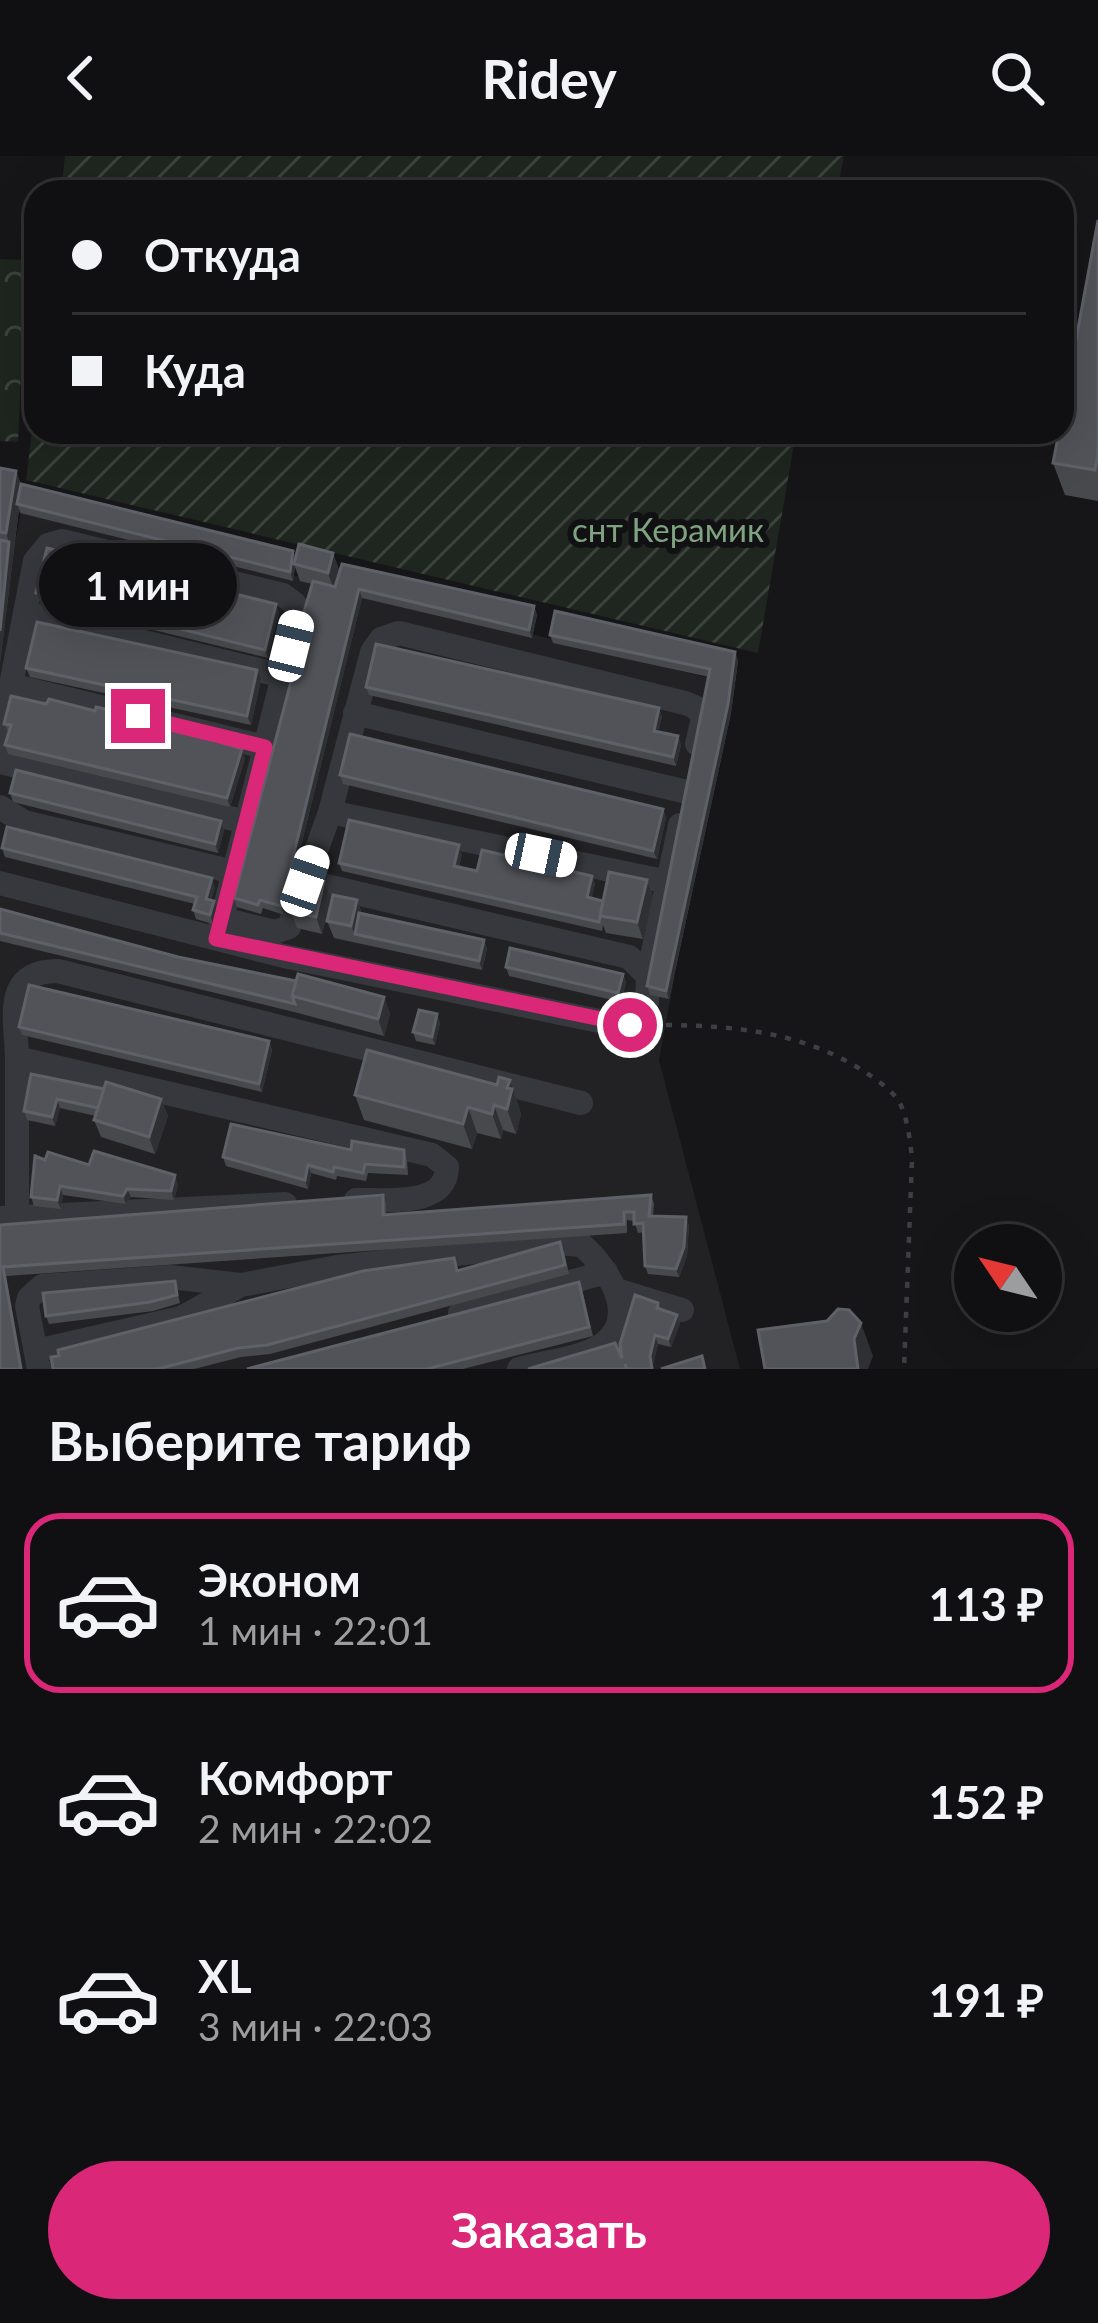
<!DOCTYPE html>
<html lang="ru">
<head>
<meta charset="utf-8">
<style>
	body { margin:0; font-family:Lato,sans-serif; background:#1e1e20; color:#f1f3f6; height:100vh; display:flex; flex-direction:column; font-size:45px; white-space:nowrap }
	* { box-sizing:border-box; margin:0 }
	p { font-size:39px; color:#9c9d9f }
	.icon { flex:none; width:66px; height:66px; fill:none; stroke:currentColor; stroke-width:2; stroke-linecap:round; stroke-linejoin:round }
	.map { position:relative; height:1213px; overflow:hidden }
	.sheet { display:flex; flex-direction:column; background:#101012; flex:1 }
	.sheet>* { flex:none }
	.top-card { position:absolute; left:24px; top:24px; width:1050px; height:264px; border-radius:36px; box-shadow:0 12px 48px #0002,0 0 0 3px #303032; display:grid; align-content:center; height:264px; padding:0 48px; background:#101012 }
	.needle { width:78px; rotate:305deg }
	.fabs { position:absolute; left:954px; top:1068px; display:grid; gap:24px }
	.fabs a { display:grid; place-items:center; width:108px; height:108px; border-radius:50%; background:#101012; box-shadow:0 12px 48px #0002,0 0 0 3px #303032; font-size:60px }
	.end { position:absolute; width:54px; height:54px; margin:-27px; border:15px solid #db2777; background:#fff; box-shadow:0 0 0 6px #fff }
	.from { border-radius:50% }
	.bubble { position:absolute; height:84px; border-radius:42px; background:#101012; box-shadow:0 12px 48px #0002,0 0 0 3px #303032; font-size:39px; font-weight:700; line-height:84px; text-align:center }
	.car { position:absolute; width:36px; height:72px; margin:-36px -18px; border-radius:15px; box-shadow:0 0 9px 3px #0007; background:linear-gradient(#fff 24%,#345 0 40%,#fff 0 76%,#345 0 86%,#fff 0) }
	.top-card b { display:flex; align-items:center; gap:42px; height:114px; font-size:45px }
	.top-card b+b { border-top:3px solid #303032 }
	.top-card i { width:30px; height:30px; background:#f1f3f6 }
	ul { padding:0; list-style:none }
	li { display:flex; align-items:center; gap:36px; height:180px; margin:0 24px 18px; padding:0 24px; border:6px solid transparent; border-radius:36px }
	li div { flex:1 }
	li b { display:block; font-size:45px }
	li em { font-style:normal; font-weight:700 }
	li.current { border-color:#db2777 }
	li>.icon { width:108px; height:108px; stroke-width:1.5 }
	h2 { padding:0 48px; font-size:54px; line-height:144px }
	.action { display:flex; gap:24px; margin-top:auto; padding:24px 48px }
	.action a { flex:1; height:138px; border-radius:72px; background:#db2777; color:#fff; font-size:48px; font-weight:700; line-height:138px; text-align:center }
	header { display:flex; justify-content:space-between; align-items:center; height:156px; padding:0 48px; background:#101012; font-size:54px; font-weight:700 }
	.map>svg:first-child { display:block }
</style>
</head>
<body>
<header><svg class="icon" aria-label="back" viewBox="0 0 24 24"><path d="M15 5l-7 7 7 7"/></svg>Ridey<svg class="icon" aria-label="search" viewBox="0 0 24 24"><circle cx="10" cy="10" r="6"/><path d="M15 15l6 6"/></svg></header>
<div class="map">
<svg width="1098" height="1213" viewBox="0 0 1098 1213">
	<defs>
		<pattern id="forest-crowns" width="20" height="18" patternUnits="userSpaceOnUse" patternTransform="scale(3)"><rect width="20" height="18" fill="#1e261f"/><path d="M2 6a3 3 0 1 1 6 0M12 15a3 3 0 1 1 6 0" fill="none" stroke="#3c433d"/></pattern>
		<pattern id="garden-furrows" width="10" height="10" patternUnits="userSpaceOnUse" patternTransform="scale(3)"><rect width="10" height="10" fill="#1e261f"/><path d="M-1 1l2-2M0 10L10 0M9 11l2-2" fill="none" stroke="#3c433d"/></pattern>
	</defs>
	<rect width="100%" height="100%" fill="#161618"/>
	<path fill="#222225" d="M 22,352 L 729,527 L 659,904 L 740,1213 L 0,1213 L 0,459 Z"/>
	<path fill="url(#forest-crowns)" d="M 0,103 L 26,104 L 18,286 L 0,285 Z"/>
	<path fill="url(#garden-furrows)" d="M 65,0 L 844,0 L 837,36 L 61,36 Z
		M 36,243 L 36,276 L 796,276 L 758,497 L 26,324 Z"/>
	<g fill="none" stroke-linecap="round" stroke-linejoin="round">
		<path stroke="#3d3f44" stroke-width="4.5" stroke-dasharray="6 9" stroke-linecap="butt" d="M 666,869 C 737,870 803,876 865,916 C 877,924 893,935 900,947 C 908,965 910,984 912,1003 L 904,1213"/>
		<path stroke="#37383d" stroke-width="24" d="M 25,457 L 283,520
			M 10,529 L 265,591
			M 355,557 L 687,636
			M 0,586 L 35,405 L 48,389 L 62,385 L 283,439 L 295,448 L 298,460 L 219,775
			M 0,606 L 246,666
			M 0,651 L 24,666 L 234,716
			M 330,656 L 668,726
			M 0,727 L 284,800 L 604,866 L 630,869 L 641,865 L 647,846 L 648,820 L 629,801 L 305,725
			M 222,763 L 275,776 L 289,771 L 330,656 L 372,496 L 381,483 L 399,477 L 685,547 L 697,552 L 703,562 L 697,588
			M 648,820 L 680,669
			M 17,902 L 17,1061
			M 356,1044 C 386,1043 446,1052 447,1011 L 432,999 L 17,902 C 16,862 2,815 58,815 L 581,947
			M 0,1062 L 285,1048
			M 616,1134 L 682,1154
			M 460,1157 L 606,1116
			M 36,1195 L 181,1162 L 241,1129
			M 39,1213 L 27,1150 L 29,1142 L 42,1130 L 170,1121 L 241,1129 L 337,1111 L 557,1087 L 582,1089 C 607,1111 641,1161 603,1188 C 582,1203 544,1206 519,1213"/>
	</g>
	<path fill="#47494d" d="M 1098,64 L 1098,345 L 1065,339 L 1053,307 Z
		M 0,312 L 16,315 L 21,329 L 296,401 L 333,397 L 339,414 L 534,450 L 537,459 L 532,482 L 362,442 L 284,759 L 263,752 L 261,758 L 237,751 L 234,742 L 307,468 L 303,459 L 312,428 L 300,425 L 295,411 L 293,425 L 20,357 L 19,353 L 0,507 Z
		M 36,437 L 279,457 L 268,502 L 39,446 Z
		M 550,479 L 735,496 L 738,505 L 731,557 L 669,843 L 650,839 L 647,830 L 709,521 L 553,487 Z
		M 26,512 L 261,523 L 251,569 L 30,521 Z
		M 366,531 L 659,552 L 662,561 L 658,576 L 678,580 L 681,589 L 676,610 L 369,539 Z
		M 4,568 L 144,568 L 245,602 L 230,651 L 8,598 L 5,589 L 9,577 Z
		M 340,619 L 663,653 L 666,662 L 657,703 L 343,628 Z
		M 10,637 L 221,665 L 224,674 L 218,697 L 13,646 Z
		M 2,692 L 215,731 L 211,745 L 217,754 L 213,768 L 196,763 L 193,754 L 195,748 L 5,701 Z
		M 462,698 L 459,711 L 477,715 L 592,720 L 595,728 L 591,742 L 603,745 L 647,724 L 653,741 L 643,783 L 606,777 L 603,769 L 602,775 L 342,715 L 339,707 Z
		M 324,725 L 331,742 L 322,778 L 297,772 L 291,755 Z
		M 357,744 L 362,758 L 484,784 L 487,793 L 482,814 L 334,782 L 327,765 Z
		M 0,753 L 178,801 L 384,841 L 390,858 L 384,880 L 298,857 L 0,785 Z
		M 506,811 L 623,818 L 626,826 L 621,846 L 509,820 Z
		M 437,858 L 440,867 L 435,889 L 416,885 L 413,876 Z
		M 19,871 L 269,885 L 272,894 L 262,936 L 22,879 Z
		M 31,918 L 161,943 L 168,960 L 155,998 L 101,981 L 94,964 L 96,960 L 60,952 L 55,970 L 27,964 L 24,955 Z
		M 510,924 L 521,958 L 516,978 L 503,974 L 501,983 L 477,977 L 472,993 L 364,964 L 355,939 L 497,929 Z
		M 351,994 L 404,994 L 407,1003 L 408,1019 L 368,1017 L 366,1025 L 337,1020 L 336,1024 L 311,1017 L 308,1033 L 226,1010 L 223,1001 Z
		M 45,1004 L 89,1009 L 178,1028 L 174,1044 L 131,1041 L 126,1048 L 63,1039 L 61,1053 L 34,1050 L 31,1041 Z
		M 383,1039 L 386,1048 L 386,1059 L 651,1039 L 654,1048 L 653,1060 L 689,1069 L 687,1100 L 679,1121 L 648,1118 L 645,1110 L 644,1076 L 638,1077 L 634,1065 L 627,1064 L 627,1077 L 6,1120 L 0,1213 L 0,1069 Z
		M 564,1095 L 569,1118 L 270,1198 L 241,1201 L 194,1213 L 53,1213 L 458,1114 Z
		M 175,1125 L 180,1147 L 153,1155 L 49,1168 L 46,1160 Z
		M 582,1134 L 593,1180 L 463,1213 L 247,1213 Z
		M 658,1147 L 661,1153 L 677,1159 L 680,1167 L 671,1191 L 658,1188 L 653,1208 L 622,1202 Z"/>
	<path fill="#2f3033" d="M 16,315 L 22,332 L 17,348 L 19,353 L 0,507 L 0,475 L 9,386 L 6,377 Z
		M 293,395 L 297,404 L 294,408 L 295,411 L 293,425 L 290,416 Z
		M 333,397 L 339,414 L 334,434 L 328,417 Z
		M 359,433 L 362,442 L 284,759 L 281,750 Z
		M 276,448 L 279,457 L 268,502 L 265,494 Z
		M 534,450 L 537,459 L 532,482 L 529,474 Z
		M 735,496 L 738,505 L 731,557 L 669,843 L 666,835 Z
		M 257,514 L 261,523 L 251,569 L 247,560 Z
		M 659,552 L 662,561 L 657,583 L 654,575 Z
		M 678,580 L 681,589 L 676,610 L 673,601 Z
		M 242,593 L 245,602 L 230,651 L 227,642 Z
		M 663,653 L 666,662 L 657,703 L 653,695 Z
		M 221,665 L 224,674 L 218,697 L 215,688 Z
		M 459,689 L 462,698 L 457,719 L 454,710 Z
		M 592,720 L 595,728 L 590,750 L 587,741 Z
		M 212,722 L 215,731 L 209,752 L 206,743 Z
		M 647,724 L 653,741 L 643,783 L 637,766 Z
		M 324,725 L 331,742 L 322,778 L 316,761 Z
		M 357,744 L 363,761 L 355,778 L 351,770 Z
		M 214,745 L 217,754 L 213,768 L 210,759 Z
		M 484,784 L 487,793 L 482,814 L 479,805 Z
		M 623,818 L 626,826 L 621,846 L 618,837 Z
		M 384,841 L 390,858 L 384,880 L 378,863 Z
		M 437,858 L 440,867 L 435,889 L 432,881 Z
		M 269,885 L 272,894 L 262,936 L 259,928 Z
		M 510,924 L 521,958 L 516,978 L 507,953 L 507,932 Z
		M 57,943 L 60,952 L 55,970 L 52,961 Z
		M 161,943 L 168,960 L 155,998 L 149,981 Z
		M 494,949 L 503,974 L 501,983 L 492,958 Z
		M 468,951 L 477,977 L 472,993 L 463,968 Z
		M 308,1009 L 311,1017 L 308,1033 L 305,1024 Z
		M 175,1019 L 178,1028 L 174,1044 L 171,1035 Z
		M 60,1030 L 63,1039 L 61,1053 L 57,1044 Z
		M 127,1033 L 131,1041 L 126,1048 L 123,1040 Z
		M 686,1061 L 689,1069 L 687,1100 L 679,1121 L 676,1113 Z
		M 3,1111 L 6,1120 L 23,1213 L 21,1213 Z
		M 677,1159 L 680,1167 L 671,1191 L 668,1183 Z
		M 861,1167 L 873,1200 L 868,1213 L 858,1213 L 854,1183 Z
		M 655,1179 L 658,1188 L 653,1208 L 654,1213 L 652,1213 L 650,1200 Z"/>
	<path fill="#525359" stroke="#5f6168" stroke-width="3" d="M 1098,64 L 1098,298 L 1095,314 L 1053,307 L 1059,276 L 1062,276 L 1062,260 Z
		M 0,312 L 16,315 L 6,377 L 0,376 Z
		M 21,328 L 293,395 L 290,416 L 17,348 Z
		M 0,384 L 9,386 L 0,475 Z
		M 299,388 L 333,397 L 328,417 L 294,408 Z
		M 47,392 L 276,448 L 265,494 L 36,437 Z
		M 342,408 L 534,450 L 529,474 L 359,433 L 281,750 L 260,744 L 258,749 L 234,742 L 308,461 L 303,459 L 313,425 L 335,431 Z
		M 555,455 L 735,496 L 728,548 L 666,835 L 647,830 L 710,513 L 550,479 Z
		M 37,466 L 257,514 L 247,560 L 26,512 Z
		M 376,488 L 659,552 L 654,575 L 678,580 L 673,601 L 366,531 Z
		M 11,540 L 46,548 L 49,543 L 95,555 L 96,551 L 142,561 L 141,567 L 176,572 L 242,593 L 227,642 L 5,589 L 11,569 L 4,568 Z
		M 350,578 L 663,653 L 653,695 L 340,619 Z
		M 16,614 L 221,665 L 215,688 L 10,637 Z
		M 349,664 L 459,689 L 454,710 L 477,715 L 482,694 L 592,720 L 587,741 L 603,745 L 599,766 L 339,707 Z
		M 7,671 L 212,722 L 206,743 L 214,745 L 210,759 L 193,754 L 197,741 L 2,692 Z
		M 609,716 L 647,724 L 637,766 L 600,760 Z
		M 299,719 L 324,725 L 316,761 L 291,755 Z
		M 333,739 L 357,744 L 351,770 L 327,765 Z
		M 0,753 L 178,801 L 296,825 L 292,840 L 295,848 L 0,777 Z
		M 359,757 L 484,784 L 479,805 L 355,778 Z
		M 510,792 L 623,818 L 618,837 L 506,811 Z
		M 298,818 L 384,841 L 378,863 L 292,840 Z
		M 29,829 L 269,885 L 259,928 L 19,871 Z
		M 419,854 L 437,858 L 432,881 L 413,876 Z
		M 367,894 L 497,929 L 499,921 L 510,924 L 507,932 L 512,933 L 507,953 L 494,949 L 492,958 L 468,951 L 463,968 L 355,939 Z
		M 31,918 L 104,933 L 98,952 L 57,943 L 52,961 L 24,955 Z
		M 106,926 L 161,943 L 149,981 L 94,964 Z
		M 231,968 L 351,994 L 352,985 L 404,994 L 404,1011 L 365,1008 L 363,1017 L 334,1011 L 333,1016 L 308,1009 L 305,1024 L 223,1001 Z
		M 94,995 L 175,1019 L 171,1035 L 127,1033 L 123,1040 L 60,1030 L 57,1044 L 31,1041 L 35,1000 L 45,1004 L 48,996 L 89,1009 Z
		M 383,1039 L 383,1059 L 651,1039 L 649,1060 L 686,1061 L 684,1091 L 676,1113 L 645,1110 L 643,1067 L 634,1068 L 634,1056 L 624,1056 L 624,1068 L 3,1111 L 21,1213 L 0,1213 L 0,1069 Z
		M 560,1086 L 565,1109 L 267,1189 L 238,1192 L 158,1213 L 53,1213 L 51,1201 L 59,1200 L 58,1194 L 363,1115 L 454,1102 L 457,1115 Z
		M 175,1125 L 177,1139 L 150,1146 L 46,1160 L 43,1137 Z
		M 579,1126 L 589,1171 L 427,1213 L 247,1213 Z
		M 635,1139 L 658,1147 L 657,1152 L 677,1159 L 668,1183 L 655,1179 L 650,1200 L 652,1213 L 627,1213 L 625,1208 L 626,1213 L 528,1213 L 615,1187 L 622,1202 L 620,1188 Z
		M 838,1153 L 849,1154 L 861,1167 L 854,1183 L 858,1213 L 765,1213 L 758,1174 L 827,1165 Z
		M 702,1200 L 705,1213 L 661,1213 Z"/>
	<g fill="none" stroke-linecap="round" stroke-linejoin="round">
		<path stroke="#db2777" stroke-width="15" d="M 138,560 L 265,591 L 216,783 L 630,869"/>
	</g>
	<g text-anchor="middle" stroke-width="12" stroke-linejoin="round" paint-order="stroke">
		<g font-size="33" fill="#7fa381" stroke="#111113">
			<text x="668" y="386">снт Керамик</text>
		</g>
	</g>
</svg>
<div class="fabs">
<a><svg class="needle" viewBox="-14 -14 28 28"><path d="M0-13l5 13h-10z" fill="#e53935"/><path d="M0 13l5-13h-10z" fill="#9c9d9f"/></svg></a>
</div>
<i class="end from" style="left:630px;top:869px"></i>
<i class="end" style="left:138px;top:560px"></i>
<div class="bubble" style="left:39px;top:387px;width:198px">1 мин</div>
<i class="car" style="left:291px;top:490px;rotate:14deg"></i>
<i class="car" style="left:541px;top:699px;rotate:102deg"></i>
<i class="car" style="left:305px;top:725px;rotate:19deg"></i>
<div class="top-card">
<b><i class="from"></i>Откуда</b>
<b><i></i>Куда</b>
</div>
</div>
<section class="sheet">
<h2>Выберите тариф</h2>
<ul>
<li class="current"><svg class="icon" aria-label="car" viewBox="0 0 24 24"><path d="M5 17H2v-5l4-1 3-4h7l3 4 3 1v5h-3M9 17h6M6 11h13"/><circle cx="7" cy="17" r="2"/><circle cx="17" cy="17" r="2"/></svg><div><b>Эконом</b><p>1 мин · 22:01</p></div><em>113 ₽</em></li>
<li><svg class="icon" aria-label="car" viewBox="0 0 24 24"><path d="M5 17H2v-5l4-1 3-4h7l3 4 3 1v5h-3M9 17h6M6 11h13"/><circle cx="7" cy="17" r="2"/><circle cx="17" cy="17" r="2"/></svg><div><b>Комфорт</b><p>2 мин · 22:02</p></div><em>152 ₽</em></li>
<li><svg class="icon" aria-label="car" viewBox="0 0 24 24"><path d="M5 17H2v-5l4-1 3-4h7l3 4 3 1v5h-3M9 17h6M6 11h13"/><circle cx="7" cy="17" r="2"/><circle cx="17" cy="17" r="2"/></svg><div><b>XL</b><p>3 мин · 22:03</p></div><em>191 ₽</em></li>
</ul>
<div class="action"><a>Заказать</a></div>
</section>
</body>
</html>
